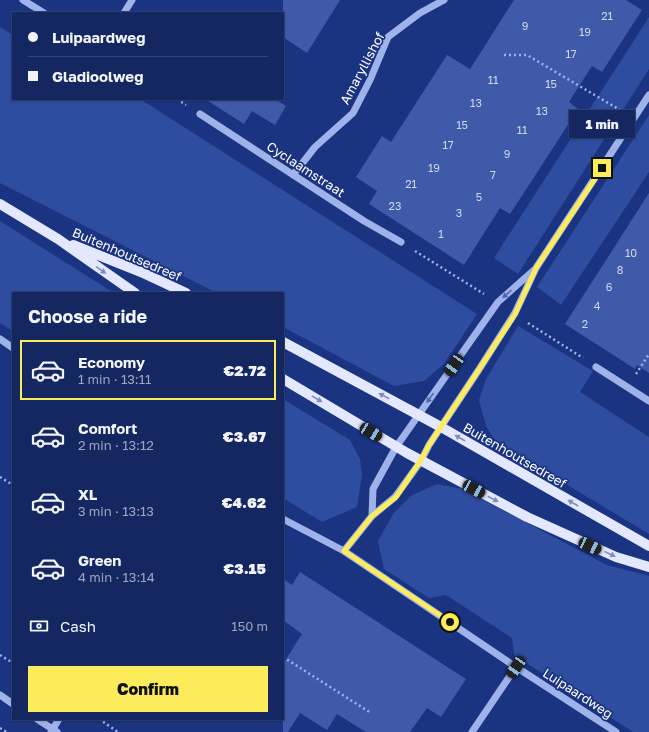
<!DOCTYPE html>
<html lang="en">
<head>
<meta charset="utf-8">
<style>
	body { margin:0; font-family:"Golos Text",sans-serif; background:#1d2f67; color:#f1f3f6; height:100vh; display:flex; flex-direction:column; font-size:15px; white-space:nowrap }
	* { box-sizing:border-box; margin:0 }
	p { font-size:13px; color:#9da5bd }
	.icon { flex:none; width:22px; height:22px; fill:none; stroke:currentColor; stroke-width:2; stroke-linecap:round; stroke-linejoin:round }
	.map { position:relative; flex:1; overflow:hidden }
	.details { position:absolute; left:12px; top:292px; width:272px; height:428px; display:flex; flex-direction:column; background:#142761; border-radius:0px; box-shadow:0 1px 3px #0004,0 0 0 1px #334476 }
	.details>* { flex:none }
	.banner { position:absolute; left:12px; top:12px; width:272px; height:88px; border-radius:0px; box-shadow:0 1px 3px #0004,0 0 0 1px #334476; display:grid; align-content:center; height:88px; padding:0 16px; background:#142761 }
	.end { position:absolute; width:18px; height:18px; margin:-9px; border:5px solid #fcec5b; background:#111; box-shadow:0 0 0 2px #111 }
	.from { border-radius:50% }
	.bubble { position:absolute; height:28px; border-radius:0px; background:#142761; box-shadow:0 1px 3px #0004,0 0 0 1px #334476; font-size:13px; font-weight:800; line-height:28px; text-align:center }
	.car { position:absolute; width:12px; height:24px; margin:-12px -6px; border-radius:5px; box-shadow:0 0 3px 1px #0007; background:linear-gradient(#222 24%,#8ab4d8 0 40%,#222 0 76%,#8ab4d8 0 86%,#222 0) }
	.banner b { display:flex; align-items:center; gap:14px; height:38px; font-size:15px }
	.banner b+b { border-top:1px solid #334476 }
	.banner i { width:10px; height:10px; background:#f1f3f6 }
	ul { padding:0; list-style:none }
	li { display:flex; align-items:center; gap:12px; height:60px; margin:0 8px 6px; padding:0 8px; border:2px solid transparent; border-radius:0px }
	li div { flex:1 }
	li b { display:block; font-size:15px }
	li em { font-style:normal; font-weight:800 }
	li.on { border-color:#fcec5b }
	li>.icon { width:36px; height:36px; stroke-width:1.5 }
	h2 { padding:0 16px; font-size:18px; line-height:48px }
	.pay { display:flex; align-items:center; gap:10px; height:44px; padding:0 16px; font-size:15px }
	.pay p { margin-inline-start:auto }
	.primary-button { display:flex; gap:8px; margin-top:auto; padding:8px 16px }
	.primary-button a { flex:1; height:46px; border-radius:0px; background:#fcec5b; color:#111; font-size:16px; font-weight:800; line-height:46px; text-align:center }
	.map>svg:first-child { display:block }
</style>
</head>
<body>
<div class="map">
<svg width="649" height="732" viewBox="0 0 649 732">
	<rect width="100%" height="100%" fill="#1b3481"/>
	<path fill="#2e4ca0" d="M 649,17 L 649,69 L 518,274 L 494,258 Z
		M 0,27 L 13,35 L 13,99 L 140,99 L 477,314 L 444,364 L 424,381 L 394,386 L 283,327 L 283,293 L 217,293 L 0,183 Z
		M 649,115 L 649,172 L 561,305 L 537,287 Z
		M 0,221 L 114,293 L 13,293 L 13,331 L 0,323 Z
		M 518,326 L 593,371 L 580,392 L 649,437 L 649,534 L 496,442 L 486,426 L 479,400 L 486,379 Z
		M 283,399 L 350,440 L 360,459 L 362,475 L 357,507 L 322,522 L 283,498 Z
		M 437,484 L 462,489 L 607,565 L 649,576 L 649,732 L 633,732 L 514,655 L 512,638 L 446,595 L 429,598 L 384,569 L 378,541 L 393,514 L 412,495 Z"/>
	<path fill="#3f5aa9" d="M 283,0 L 340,0 L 307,53 L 283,37 Z
		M 514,0 L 626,0 L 642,10 L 602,72 L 592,66 L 569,102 L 578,109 L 531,182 L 510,214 L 500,208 L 464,265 L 369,204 L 377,191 L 356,177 L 382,136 L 391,142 L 447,55 L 470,69 Z
		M 205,99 L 275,99 L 286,106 L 275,125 L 252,111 L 244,124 Z
		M 649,193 L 649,373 L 637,365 L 635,369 L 565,324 Z
		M 300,572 L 466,679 L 441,717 L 427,708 L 410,732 L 366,732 L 337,714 L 327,730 L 300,713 L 288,732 L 283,732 L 283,664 L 302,634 L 283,620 L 283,579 L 292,585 Z"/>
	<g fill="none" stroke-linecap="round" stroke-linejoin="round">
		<path stroke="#9fb3ea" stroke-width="2.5" stroke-dasharray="2 3" stroke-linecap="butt" d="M 504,55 L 527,55 L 620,110
			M 177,99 L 186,105
			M 415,251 L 484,294
			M 528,323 L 583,358
			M 636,374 L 649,354
			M 0,477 L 13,485
			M 0,655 L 13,663
			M 283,657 L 371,713
			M 99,719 L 118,732
			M 0,728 L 7,732"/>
		<path stroke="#9fb3ea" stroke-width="7" d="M 23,0 L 44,13
			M 124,13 L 132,0
			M 200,114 L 364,221 L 401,242
			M 293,175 L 315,147 L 353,113 L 370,80 L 388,37 L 420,13 L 444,0
			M 0,339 L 13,348
			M 596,367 L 649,401
			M 372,516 L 373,489 L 396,447 L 498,302 L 534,270
			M 283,519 L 344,551 L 516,667 L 616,732
			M 344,551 L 372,516 L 395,497 L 421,461 L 429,445 L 478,371 L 515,313 L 536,268 L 649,95
			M 0,695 L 13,704
			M 37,719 L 57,732
			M 51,732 L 59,719
			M 472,732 L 516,667"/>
		<path stroke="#e3e8fe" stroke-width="10" d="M 0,204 L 58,239 L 135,293
			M 73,245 L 141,272 L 186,293
			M 283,342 L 441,427 L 649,546
			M 283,379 L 407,453 L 527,517 L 616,557 L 649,567"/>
	</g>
	<defs><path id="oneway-solid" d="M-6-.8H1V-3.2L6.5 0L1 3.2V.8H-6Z"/></defs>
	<g fill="#7f8ec0">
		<use href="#oneway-solid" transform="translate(101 270) rotate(35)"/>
		<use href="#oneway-solid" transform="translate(384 396) rotate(-152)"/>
		<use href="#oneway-solid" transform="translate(317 399) rotate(31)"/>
		<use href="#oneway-solid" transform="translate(460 438) rotate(-150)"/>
		<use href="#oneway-solid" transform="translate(493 499) rotate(28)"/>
		<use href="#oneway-solid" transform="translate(573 503) rotate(-150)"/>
		<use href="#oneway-solid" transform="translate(610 554) rotate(24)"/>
	</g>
	<g fill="#5067ab">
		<use href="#oneway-solid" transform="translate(507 294) rotate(138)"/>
		<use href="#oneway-solid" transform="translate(430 398) rotate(125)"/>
	</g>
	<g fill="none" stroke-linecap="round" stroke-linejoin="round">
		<path stroke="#fcec5b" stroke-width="5" d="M 450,622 L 344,551 L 372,516 L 396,497 L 421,460 L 429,445 L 478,371 L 515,314 L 536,268 L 602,168"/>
	</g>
	<g text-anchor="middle" stroke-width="3.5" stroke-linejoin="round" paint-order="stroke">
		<g font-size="11" fill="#cfd6ea">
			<text x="607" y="20">21</text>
			<text x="525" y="30">9</text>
			<text x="585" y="36">19</text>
			<text x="571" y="58">17</text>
			<text x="493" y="84">11</text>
			<text x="551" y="88">15</text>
			<text x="476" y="107">13</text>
			<text x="542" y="115">13</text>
			<text x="462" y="129">15</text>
			<text x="522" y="134">11</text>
			<text x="448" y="149">17</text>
			<text x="507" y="158">9</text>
			<text x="434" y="172">19</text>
			<text x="493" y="179">7</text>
			<text x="411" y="188">21</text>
			<text x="479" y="201">5</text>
			<text x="395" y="210">23</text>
			<text x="459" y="217">3</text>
			<text x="441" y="238">1</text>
			<text x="631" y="257">10</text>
			<text x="620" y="274">8</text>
			<text x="609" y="291">6</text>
			<text x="597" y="310">4</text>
			<text x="585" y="328">2</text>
		</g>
		<g font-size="13" fill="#fff" stroke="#1b3481">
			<text transform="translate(362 68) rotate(-62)" y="5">Amaryllishof</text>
			<text transform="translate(306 169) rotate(33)" y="5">Cyclaamstraat</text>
			<text transform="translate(127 254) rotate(23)" y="5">Buitenhoutsedreef</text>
			<text transform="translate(515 455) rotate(30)" y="5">Buitenhoutsedreef</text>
			<text transform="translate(578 693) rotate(33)" y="5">Luipaardweg</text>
		</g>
	</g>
</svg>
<i class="end from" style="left:450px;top:622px"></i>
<i class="end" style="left:602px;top:168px"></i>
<div class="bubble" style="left:569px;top:110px;width:66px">1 min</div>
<i class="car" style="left:454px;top:365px;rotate:215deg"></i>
<i class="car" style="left:371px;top:432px;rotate:121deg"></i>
<i class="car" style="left:474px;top:489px;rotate:118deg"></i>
<i class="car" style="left:590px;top:546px;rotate:115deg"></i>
<i class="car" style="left:516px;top:667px;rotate:214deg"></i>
<div class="banner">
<b><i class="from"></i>Luipaardweg</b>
<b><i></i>Gladioolweg</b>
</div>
<section class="details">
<h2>Choose a ride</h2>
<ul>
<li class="on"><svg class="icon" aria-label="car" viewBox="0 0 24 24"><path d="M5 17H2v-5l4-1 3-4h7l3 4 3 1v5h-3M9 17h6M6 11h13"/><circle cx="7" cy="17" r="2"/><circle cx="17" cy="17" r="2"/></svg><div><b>Economy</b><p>1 min · 13:11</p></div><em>€2.72</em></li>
<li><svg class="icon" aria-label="car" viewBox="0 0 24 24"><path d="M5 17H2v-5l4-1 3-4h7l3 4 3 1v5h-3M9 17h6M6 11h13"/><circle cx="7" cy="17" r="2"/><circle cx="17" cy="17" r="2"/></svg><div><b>Comfort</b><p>2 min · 13:12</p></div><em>€3.67</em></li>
<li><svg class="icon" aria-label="car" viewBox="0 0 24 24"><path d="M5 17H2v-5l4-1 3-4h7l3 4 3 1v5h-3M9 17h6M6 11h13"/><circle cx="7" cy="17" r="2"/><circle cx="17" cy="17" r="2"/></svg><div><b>XL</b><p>3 min · 13:13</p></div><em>€4.62</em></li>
<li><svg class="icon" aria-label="car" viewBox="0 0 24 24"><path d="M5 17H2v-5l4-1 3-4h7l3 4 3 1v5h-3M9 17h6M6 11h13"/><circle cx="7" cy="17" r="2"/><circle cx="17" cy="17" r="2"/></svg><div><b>Green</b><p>4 min · 13:14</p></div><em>€3.15</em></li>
</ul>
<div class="pay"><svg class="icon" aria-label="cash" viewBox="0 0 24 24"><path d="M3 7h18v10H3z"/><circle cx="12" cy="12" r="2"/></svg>Cash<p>150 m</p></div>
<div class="primary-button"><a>Confirm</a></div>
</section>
</div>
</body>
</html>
